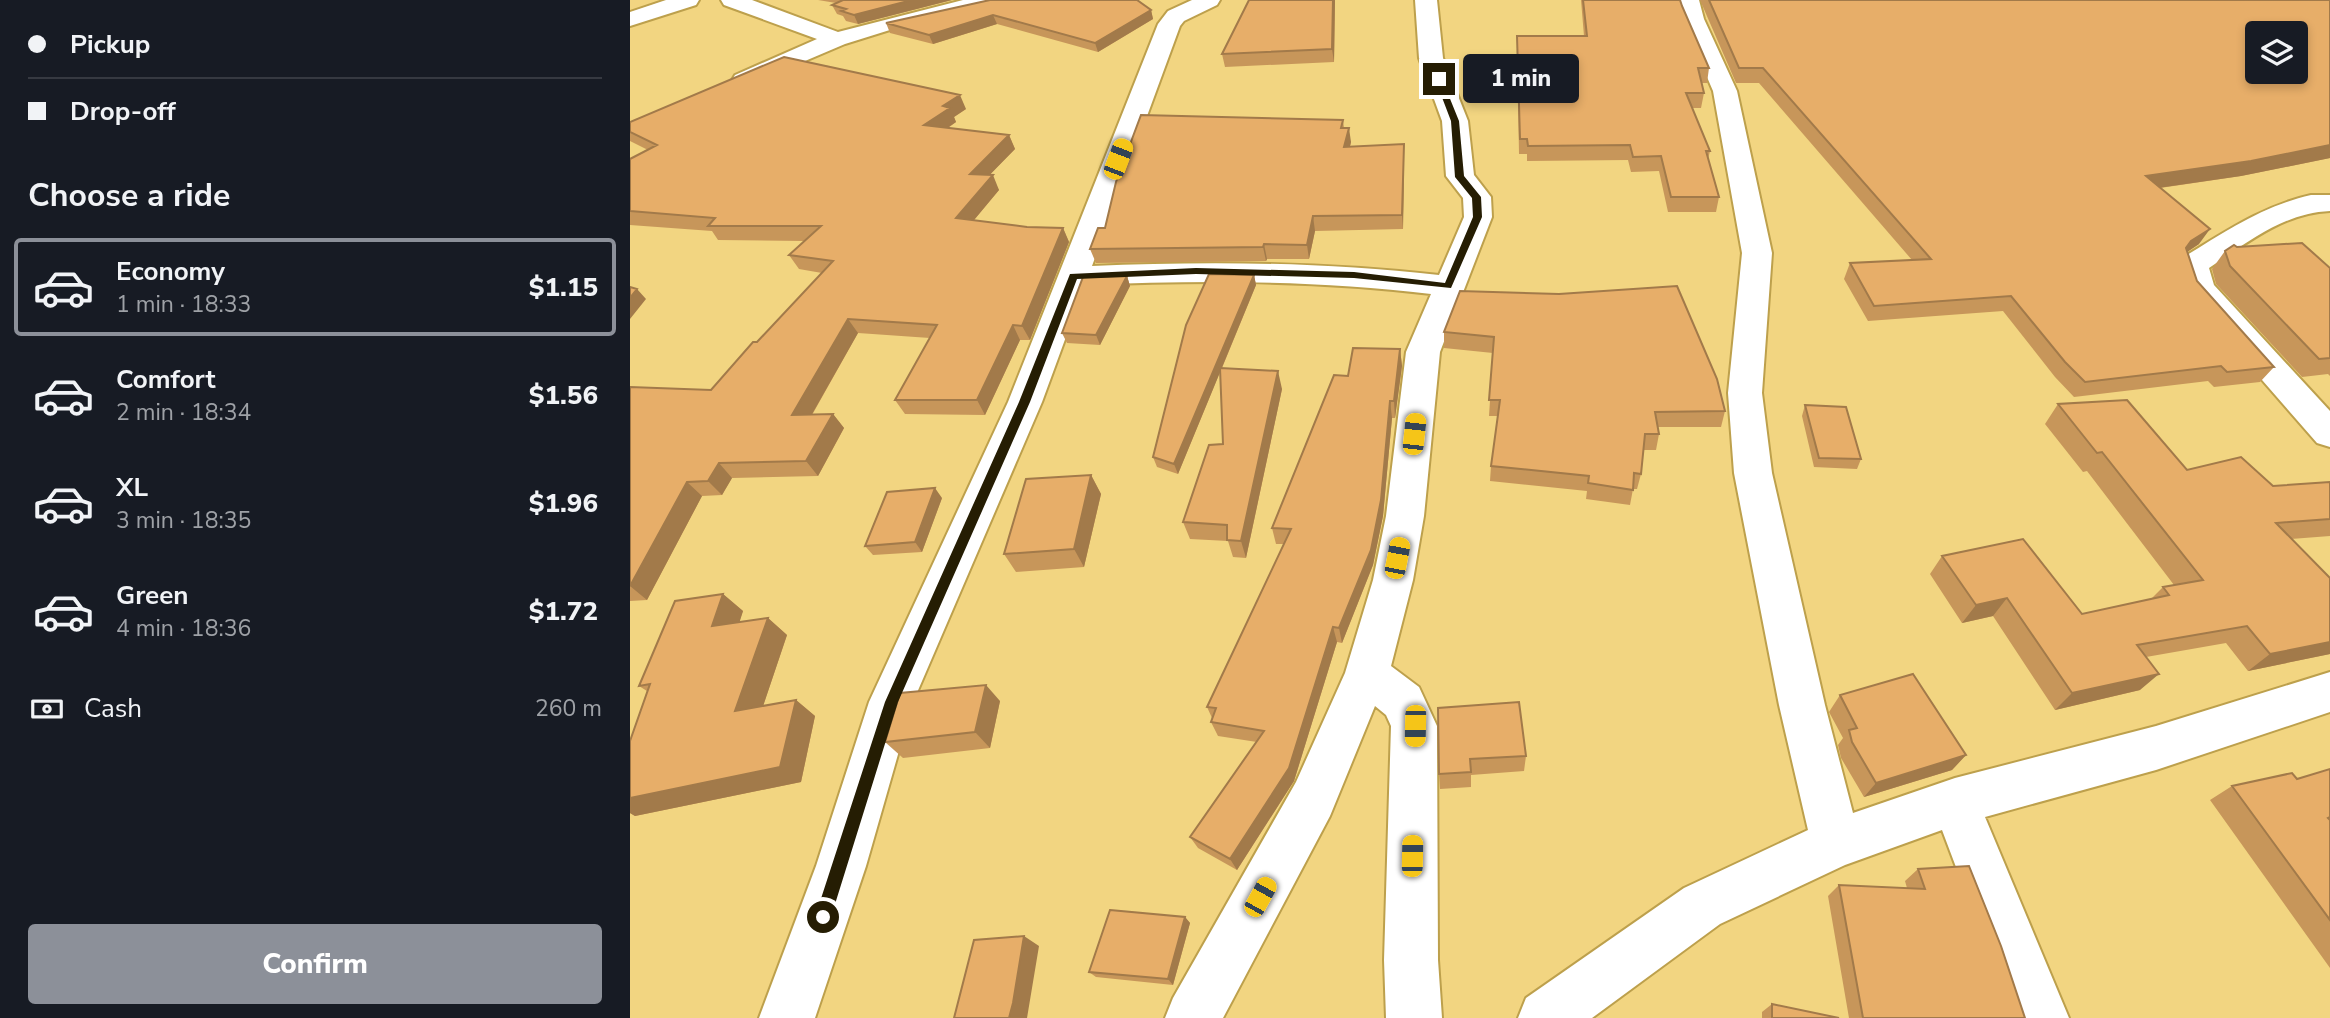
<!DOCTYPE html>
<html lang="en">
<head>
<meta charset="utf-8">
<style>
	body { margin:0; font-family:"Nunito Sans",sans-serif; background:#242831; color:#f1f3f6; height:100vh; display:flex; flex-direction:column; font-size:26px; white-space:nowrap }
	* { box-sizing:border-box; margin:0 }
	p { font-size:23px; color:#9ea1a6 }
	.icon { flex:none; width:38px; height:38px; fill:none; stroke:currentColor; stroke-width:2; stroke-linecap:round; stroke-linejoin:round }
	.map { position:relative; flex:1; overflow:hidden }
	.side { display:flex; flex-direction:column; background:#171b24; width:630px }
	.side>* { flex:none }
	.banner { display:grid; align-content:center; height:154px; padding:0 28px; background:#171b24 }
	.tools { position:absolute; left:1615px; top:21px; display:grid; gap:14px }
	.tools a { display:grid; place-items:center; width:63px; height:63px; border-radius:7px; background:#171b24; box-shadow:0 4px 10px #0003; font-size:35px }
	.end { position:absolute; width:32px; height:32px; margin:-16px; border:9px solid #251d03; background:#fff; box-shadow:0 0 0 4px #fff }
	.from { border-radius:50% }
	.bubble { position:absolute; height:49px; border-radius:7px; background:#171b24; box-shadow:0 4px 10px #0003; font-size:23px; font-weight:800; line-height:49px; text-align:center }
	.car { position:absolute; width:21px; height:42px; margin:-21px -10px; border-radius:9px; box-shadow:0 0 5px 2px #0007; background:linear-gradient(#f5c518 24%,#345 0 40%,#f5c518 0 76%,#345 0 86%,#f5c518 0) }
	.banner b { display:flex; align-items:center; gap:24px; height:66px; font-size:26px }
	.banner b+b { border-top:2px solid #363941 }
	.banner i { width:18px; height:18px; background:#f1f3f6 }
	ul { padding:0; list-style:none }
	li { display:flex; align-items:center; gap:21px; height:98px; margin:0 14px 10px; padding:0 14px; border:4px solid transparent; border-radius:7px }
	li div { flex:1 }
	li b { display:block; font-size:26px }
	li em { font-style:normal; font-weight:800 }
	li.active { border-color:#8c9099 }
	li>.icon { width:63px; height:63px; stroke-width:1.5 }
	h2 { padding:0 28px; font-size:32px; line-height:84px }
	.pay { display:flex; align-items:center; gap:18px; height:77px; padding:0 28px; font-size:26px }
	.pay p { margin-inline-start:auto }
	.button { display:flex; gap:14px; margin-top:auto; padding:14px 28px }
	.button a { flex:1; height:80px; border-radius:7px; background:#8c9099; color:#fff; font-size:28px; font-weight:800; line-height:80px; text-align:center }
	main { display:flex; flex:1; min-height:0 }
	.map>svg:first-child { display:block }
</style>
</head>
<body>
<main>
<section class="side">
<div class="banner">
<b><i class="from"></i>Pickup</b>
<b><i></i>Drop-off</b>
</div>
<h2>Choose a ride</h2>
<ul>
<li class="active"><svg class="icon" aria-label="car" viewBox="0 0 24 24"><path d="M5 17H2v-5l4-1 3-4h7l3 4 3 1v5h-3M9 17h6M6 11h13"/><circle cx="7" cy="17" r="2"/><circle cx="17" cy="17" r="2"/></svg><div><b>Economy</b><p>1 min · 18:33</p></div><em>$1.15</em></li>
<li><svg class="icon" aria-label="car" viewBox="0 0 24 24"><path d="M5 17H2v-5l4-1 3-4h7l3 4 3 1v5h-3M9 17h6M6 11h13"/><circle cx="7" cy="17" r="2"/><circle cx="17" cy="17" r="2"/></svg><div><b>Comfort</b><p>2 min · 18:34</p></div><em>$1.56</em></li>
<li><svg class="icon" aria-label="car" viewBox="0 0 24 24"><path d="M5 17H2v-5l4-1 3-4h7l3 4 3 1v5h-3M9 17h6M6 11h13"/><circle cx="7" cy="17" r="2"/><circle cx="17" cy="17" r="2"/></svg><div><b>XL</b><p>3 min · 18:35</p></div><em>$1.96</em></li>
<li><svg class="icon" aria-label="car" viewBox="0 0 24 24"><path d="M5 17H2v-5l4-1 3-4h7l3 4 3 1v5h-3M9 17h6M6 11h13"/><circle cx="7" cy="17" r="2"/><circle cx="17" cy="17" r="2"/></svg><div><b>Green</b><p>4 min · 18:36</p></div><em>$1.72</em></li>
</ul>
<div class="pay"><svg class="icon" aria-label="cash" viewBox="0 0 24 24"><path d="M3 7h18v10H3z"/><circle cx="12" cy="12" r="2"/></svg>Cash<p>260 m</p></div>
<div class="button"><a>Confirm</a></div>
</section>
<div class="map">
<svg width="1700" height="1018" viewBox="0 0 1700 1018">
	<rect width="100%" height="100%" fill="#f2d581"/>
	<g fill="none" stroke-linecap="round" stroke-linejoin="round">
		<defs>
			<path id="minor" d="M 36,0 L 69,0 L 66,5 L 0,26 L 0,12 Z
				M 91,0 L 122,0 L 208,32 L 333,0 L 373,0 L 370,5 L 263,29 L 215,44 L 114,87 L 105,85 L 102,80 L 105,75 L 187,39 L 94,5 Z
				M 562,0 L 590,0 L 587,5 L 554,21 L 550,26 L 462,266 C 579,261 693,262 809,275 L 834,217 L 833,198 L 816,176 L 812,121 L 789,58 L 785,0 L 807,0 L 813,58 L 838,121 L 844,175 L 861,197 L 862,217 L 810,352 L 794,516 L 783,580 L 761,666 L 789,687 L 807,726 L 808,960 L 812,1018 L 756,1018 L 754,960 L 761,726 L 756,715 L 745,706 L 700,816 L 593,1018 L 535,1018 L 543,998 L 666,782 L 715,673 L 743,580 L 756,516 L 776,352 L 801,294 C 686,280 571,280 455,285 L 412,402 L 283,702 L 236,866 L 185,1018 L 129,1018 L 186,866 L 239,702 L 378,402 L 528,24 L 538,11 Z
				M 1047,0 L 1069,0 L 1074,19 L 1107,91 L 1142,253 L 1132,393 L 1142,473 L 1195,705 L 1223,813 L 1325,778 L 1526,726 L 1700,672 L 1700,712 L 1526,770 L 1355,817 L 1439,1018 L 1383,1018 L 1312,830 L 1215,865 L 1090,924 L 962,1018 L 888,1018 L 896,998 L 1054,888 L 1178,830 L 1149,705 L 1104,473 L 1098,393 L 1112,253 L 1083,91 L 1052,19 Z
				M 1681,195 L 1700,195 L 1700,211 C 1653,213 1617,243 1579,268 L 1584,285 L 1700,411 L 1700,447 L 1687,443 L 1558,295 L 1548,265 L 1552,258 C 1595,232 1632,206 1681,195 Z"/>
		</defs>
		<use href="#minor" stroke="#bda04c" stroke-width="4"/>
		<use href="#minor" fill="#fff" fill-rule="evenodd"/>
	</g>
	<path fill="#c7965a" d="M 188,0 L 322,0 L 228,24 L 216,21 L 213,16 L 207,14 L 202,5 L 206,3 Z
		M 360,0 L 521,10 L 523,19 L 468,52 L 367,24 L 303,44 L 260,33 L 256,23 Z
		M 619,0 L 705,0 L 704,62 L 595,67 L 592,54 Z
		M 951,0 L 1050,0 L 1052,6 L 1079,68 L 1077,83 L 1072,83 L 1074,93 L 1071,108 L 1062,108 L 1080,151 L 1078,159 L 1089,197 L 1086,212 L 1038,212 L 1029,171 L 1001,172 L 998,160 L 897,161 L 897,154 L 889,154 L 887,36 L 954,36 Z
		M 1070,0 L 1700,0 L 1700,158 L 1611,176 L 1530,188 L 1569,244 L 1557,252 L 1567,281 L 1644,367 L 1630,382 L 1584,387 L 1578,381 L 1444,397 L 1425,377 L 1373,311 L 1238,321 L 1214,279 L 1220,263 L 1282,260 L 1129,83 L 1106,83 Z
		M 336,109 L 324,117 L 326,122 L 318,128 L 379,135 L 385,149 L 359,175 L 369,190 L 344,220 L 397,227 L 433,228 L 439,242 L 400,340 L 390,340 L 355,415 L 275,414 L 265,400 L 300,338 L 228,333 L 182,415 L 203,414 L 214,428 L 188,476 L 102,478 L 92,495 L 72,496 L 17,600 L 0,601 L 0,387 L 81,390 L 192,273 L 169,269 L 159,255 L 175,241 L 88,240 L 82,231 L 0,225 L 0,159 L 18,150 L 0,141 L 0,122 Z
		M 713,120 L 714,128 L 721,142 L 720,147 L 774,158 L 773,229 L 685,231 L 679,259 L 637,259 L 636,261 L 466,263 L 460,249 L 475,228 Z
		M 1607,247 L 1700,268 L 1700,376 L 1698,374 L 1672,377 L 1586,284 L 1582,269 L 1595,251 Z
		M 624,275 L 626,285 L 592,368 L 652,389 L 616,558 L 603,557 L 598,541 L 560,539 L 553,522 L 593,444 L 590,372 L 548,474 L 527,467 L 523,457 Z
		M 497,276 L 500,286 L 470,345 L 437,343 L 432,333 Z
		M 830,291 L 1095,411 L 1091,427 L 1028,427 L 1029,434 L 1026,450 L 1013,450 L 1011,474 L 1007,489 L 1003,489 L 1000,505 L 956,499 L 957,491 L 860,481 L 861,466 L 868,416 L 859,416 L 863,353 L 814,348 L 814,332 Z
		M 770,349 L 772,366 L 765,418 L 762,418 L 753,516 L 743,565 L 712,643 L 707,642 L 664,781 L 607,870 L 568,848 L 560,837 L 627,742 L 588,736 L 581,722 L 582,718 L 577,707 L 654,544 L 646,544 L 642,528 L 718,376 Z
		M 1428,404 L 1557,470 L 1643,486 L 1700,482 L 1700,536 L 1661,539 L 1700,654 L 1618,671 L 1596,643 L 1516,657 L 1510,690 L 1425,710 L 1363,616 L 1332,623 L 1300,574 L 1312,556 L 1452,614 L 1521,599 L 1533,587 L 1544,585 L 1457,471 L 1453,472 L 1415,424 Z
		M 1175,405 L 1231,459 L 1227,469 L 1184,467 L 1172,416 Z
		M 461,475 L 471,494 L 454,567 L 386,572 L 374,554 Z
		M 312,498 L 292,552 L 243,555 L 235,546 Z
		M 93,594 L 113,611 L 109,622 L 138,618 L 157,635 L 133,706 L 166,700 L 185,716 L 171,782 L 5,816 L 0,813 L 0,741 L 17,691 L 9,686 Z
		M 1210,695 L 1336,755 L 1322,770 L 1234,797 L 1211,758 L 1208,745 L 1213,738 L 1199,712 Z
		M 370,701 L 360,748 L 273,758 L 255,742 Z
		M 808,708 L 896,756 L 894,771 L 841,775 L 841,787 L 810,789 L 809,774 Z
		M 1700,769 L 1700,968 L 1580,800 L 1602,786 L 1667,779 Z
		M 1288,869 L 1395,1018 L 1219,1018 L 1198,896 L 1209,885 L 1277,888 L 1275,881 Z
		M 555,917 L 560,923 L 543,985 L 466,977 L 459,972 Z
		M 1142,1004 L 1209,1018 L 1132,1018 L 1132,1012 Z"/>
	<path fill="#a27a4a" d="M 282,0 L 322,0 L 228,24 L 224,15 Z
		M 703,0 L 705,0 L 704,62 L 702,49 Z
		M 521,10 L 523,19 L 468,52 L 465,43 Z
		M 363,15 L 367,24 L 303,44 L 299,35 Z
		M 330,95 L 336,109 L 324,117 L 326,122 L 301,139 L 294,125 L 313,106 Z
		M 719,128 L 721,142 L 716,161 L 714,147 Z
		M 379,135 L 385,149 L 347,188 L 340,174 Z
		M 774,144 L 774,158 L 773,229 L 772,215 Z
		M 1700,145 L 1700,158 L 1611,176 L 1507,191 L 1516,176 Z
		M 363,175 L 369,190 L 334,232 L 326,218 Z
		M 683,216 L 685,231 L 679,259 L 677,245 Z
		M 433,228 L 439,242 L 400,340 L 392,326 Z
		M 1580,229 L 1569,244 L 1551,256 L 1561,241 Z
		M 634,244 L 637,259 L 636,261 L 633,247 Z
		M 624,275 L 626,285 L 548,474 L 544,464 Z
		M 497,276 L 500,286 L 470,345 L 466,335 Z
		M 7,289 L 16,299 L 0,319 L 0,298 Z
		M 218,319 L 228,333 L 173,430 L 162,415 Z
		M 383,325 L 390,340 L 355,415 L 347,400 Z
		M 770,349 L 772,366 L 765,418 L 764,401 Z
		M 648,371 L 652,389 L 616,558 L 611,541 Z
		M 760,401 L 762,418 L 753,516 L 743,565 L 712,643 L 709,628 Z
		M 203,414 L 214,428 L 188,476 L 176,461 Z
		M 89,463 L 102,478 L 92,495 L 78,481 Z
		M 461,475 L 471,494 L 454,567 L 444,549 Z
		M 57,482 L 72,496 L 17,600 L 0,586 Z
		M 305,488 L 312,498 L 292,552 L 285,542 Z
		M 93,594 L 113,611 L 103,643 L 82,626 Z
		M 1377,598 L 1363,616 L 1332,623 L 1346,605 Z
		M 138,618 L 157,635 L 126,727 L 105,711 Z
		M 703,627 L 707,642 L 664,781 L 607,870 L 600,859 Z
		M 1700,642 L 1700,654 L 1618,671 L 1640,654 Z
		M 1529,674 L 1510,690 L 1425,710 L 1442,693 Z
		M 356,685 L 370,701 L 360,748 L 345,732 Z
		M 166,700 L 185,716 L 171,782 L 5,816 L 0,813 L 0,798 Z
		M 1336,755 L 1322,770 L 1234,797 L 1246,783 Z
		M 555,917 L 560,923 L 543,985 L 538,979 Z
		M 394,936 L 409,946 L 397,1018 L 379,1018 Z"/>
	<path fill="#e7ae69" stroke="#a27a4a" stroke-width="2" fill-rule="evenodd" d="M 213,0 L 282,0 L 224,15 L 211,11 L 216,9 L 202,5 Z
		M 360,0 L 507,0 L 521,10 L 465,43 L 363,15 L 299,35 L 256,23 Z
		M 619,0 L 703,0 L 702,49 L 592,54 Z
		M 953,0 L 1050,0 L 1052,6 L 1079,68 L 1068,68 L 1074,93 L 1056,93 L 1080,151 L 1076,151 L 1089,197 L 1041,197 L 1031,156 L 1003,157 L 1000,145 L 898,146 L 897,139 L 890,139 L 887,36 L 957,36 Z
		M 1079,0 L 1700,0 L 1700,145 L 1621,161 L 1516,176 L 1580,229 L 1561,241 L 1556,248 L 1567,281 L 1644,367 L 1597,372 L 1591,366 L 1455,382 L 1435,362 L 1381,296 L 1244,306 L 1220,263 L 1301,259 L 1133,68 L 1109,68 ZM 1628,33 L 1666,33 L 1666,72 L 1628,72 Z
		M 154,57 L 330,95 L 313,106 L 320,108 L 294,125 L 379,135 L 340,174 L 363,175 L 326,218 L 397,227 L 433,228 L 392,326 L 383,325 L 347,400 L 265,400 L 307,325 L 218,319 L 162,415 L 203,414 L 176,461 L 89,463 L 78,481 L 57,482 L 0,586 L 0,387 L 81,390 L 123,342 L 127,342 L 203,261 L 159,255 L 191,226 L 78,226 L 85,218 L 0,211 L 0,159 L 27,145 L 0,132 L 0,122 Z
		M 511,115 L 713,120 L 711,128 L 719,128 L 714,147 L 774,144 L 772,215 L 683,216 L 677,245 L 634,244 L 633,247 L 460,249 L 468,228 L 475,228 L 486,182 Z
		M 1672,243 L 1700,268 L 1700,358 L 1689,359 L 1600,266 L 1595,251 L 1604,245 L 1607,247 Z
		M 579,274 L 624,275 L 544,464 L 523,457 L 556,325 Z
		M 497,276 L 466,335 L 432,333 L 453,277 Z
		M 1047,286 L 1087,379 L 1095,411 L 1025,412 L 1029,434 L 1015,434 L 1011,474 L 1004,473 L 1003,490 L 958,483 L 959,476 L 861,466 L 870,400 L 859,400 L 864,337 L 814,332 L 830,291 L 929,294 Z
		M 0,287 L 7,289 L 0,298 Z
		M 723,348 L 770,349 L 764,401 L 760,401 L 751,500 L 741,550 L 709,628 L 703,627 L 659,768 L 600,859 L 560,837 L 634,731 L 581,722 L 586,708 L 577,707 L 661,529 L 642,528 L 704,375 L 718,376 Z
		M 590,368 L 648,371 L 611,541 L 597,540 L 597,525 L 553,522 L 579,445 L 593,444 Z
		M 1497,400 L 1557,470 L 1611,457 L 1643,486 L 1700,482 L 1700,519 L 1646,523 L 1700,578 L 1700,642 L 1640,654 L 1617,626 L 1507,645 L 1529,674 L 1442,693 L 1377,598 L 1346,605 L 1312,556 L 1393,539 L 1452,614 L 1539,595 L 1533,587 L 1573,580 L 1472,452 L 1467,453 L 1428,404 Z
		M 1175,405 L 1216,407 L 1231,459 L 1189,458 Z
		M 461,475 L 444,549 L 374,554 L 396,479 Z
		M 305,488 L 285,542 L 235,546 L 257,492 Z
		M 93,594 L 82,626 L 138,618 L 105,711 L 166,700 L 150,767 L 0,798 L 0,741 L 20,684 L 9,686 L 45,601 Z
		M 1283,674 L 1336,755 L 1246,783 L 1222,742 L 1219,730 L 1227,728 L 1210,695 Z
		M 356,685 L 345,732 L 255,742 L 270,693 Z
		M 889,702 L 896,756 L 840,759 L 841,772 L 809,774 L 808,708 Z
		M 1700,769 L 1700,817 L 1698,818 L 1700,820 L 1700,920 L 1602,786 L 1662,773 L 1667,779 Z
		M 1339,866 L 1371,946 L 1395,1018 L 1233,1018 L 1209,885 L 1295,889 L 1288,869 Z
		M 480,910 L 555,917 L 538,979 L 459,972 Z
		M 394,936 L 383,1003 L 379,1018 L 324,1018 L 344,940 Z
		M 1142,1004 L 1209,1018 L 1142,1018 Z"/>
	<path fill="#251d03" d="M 809,77 L 812,79 L 829,121 L 834,176 L 851,197 L 852,217 L 821,288 L 724,278 L 566,274 L 447,279 L 400,402 L 268,702 L 201,917 L 198,922 L 193,924 L 187,922 L 185,917 L 255,702 L 389,402 L 440,274 L 566,268 L 724,272 L 815,283 L 843,217 L 842,198 L 825,177 L 821,121 L 805,79 Z"/>
</svg>
<div class="tools">
<a><svg class="icon" aria-label="layers" viewBox="0 0 24 24"><path d="M12 4l9 5-9 5-9-5zM3 14l9 5 9-5"/></svg></a>
</div>
<i class="end from" style="left:193px;top:917px"></i>
<i class="end" style="left:809px;top:79px"></i>
<div class="bubble" style="left:833px;top:54px;width:116px">1 min</div>
<i class="car" style="left:488px;top:159px;rotate:21deg"></i>
<i class="car" style="left:784px;top:434px;rotate:6deg"></i>
<i class="car" style="left:767px;top:558px;rotate:11deg"></i>
<i class="car" style="left:785px;top:726px;rotate:181deg"></i>
<i class="car" style="left:782px;top:856px;rotate:1deg"></i>
<i class="car" style="left:630px;top:897px;rotate:29deg"></i>
</div>
</main>
</body>
</html>
